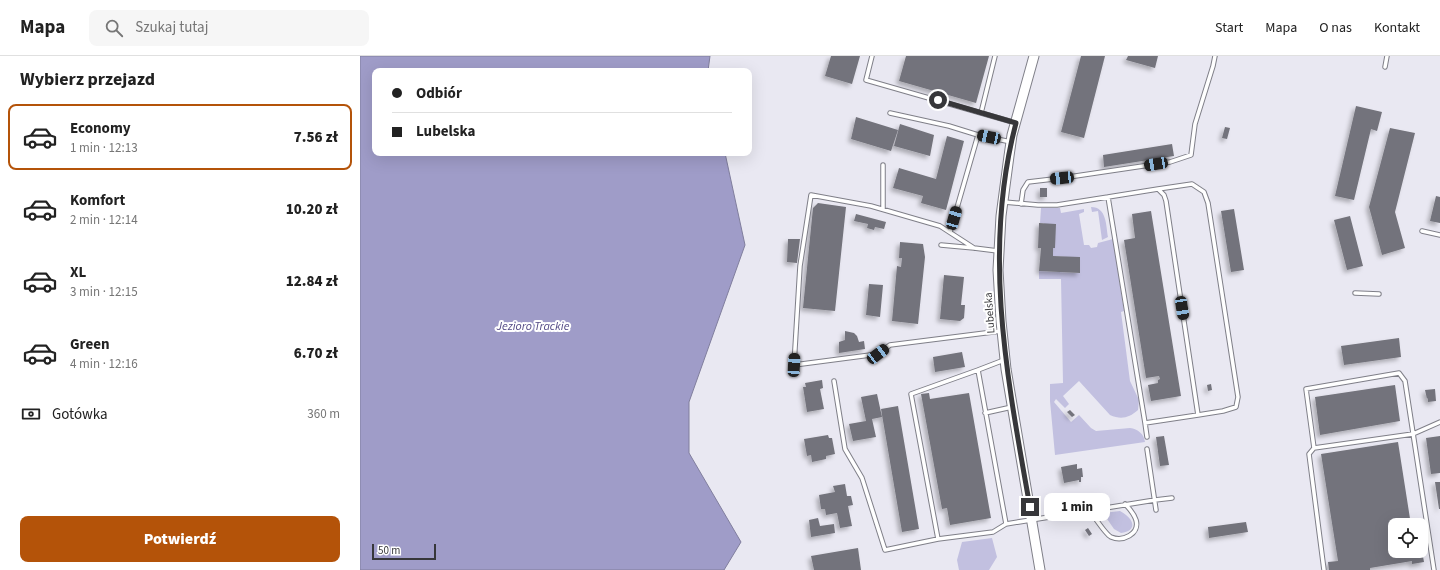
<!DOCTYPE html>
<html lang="pl">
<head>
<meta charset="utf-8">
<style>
	body { margin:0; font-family:"Source Sans 3",sans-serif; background:#f6f6f6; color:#222; height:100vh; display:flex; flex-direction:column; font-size:15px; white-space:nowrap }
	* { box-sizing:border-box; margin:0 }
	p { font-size:13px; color:#767676 }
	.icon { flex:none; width:22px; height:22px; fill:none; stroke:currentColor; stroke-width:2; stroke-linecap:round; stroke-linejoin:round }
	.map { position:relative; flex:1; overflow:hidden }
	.side { display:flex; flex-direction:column; background:#fff; width:360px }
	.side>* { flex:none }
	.guide { position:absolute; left:12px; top:12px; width:380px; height:88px; border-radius:8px; box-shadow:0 4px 16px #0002; display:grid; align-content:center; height:88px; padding:0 20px; background:#fff }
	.controls { position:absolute; left:1028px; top:462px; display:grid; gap:8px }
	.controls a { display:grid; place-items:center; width:40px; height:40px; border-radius:8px; background:#fff; box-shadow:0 4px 16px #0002; font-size:20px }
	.scale { position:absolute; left:12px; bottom:10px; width:64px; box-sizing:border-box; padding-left:4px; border:2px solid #37373a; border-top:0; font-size:11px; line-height:14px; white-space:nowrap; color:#37373a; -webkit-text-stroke:3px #fff; paint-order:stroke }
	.end { position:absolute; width:18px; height:18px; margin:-9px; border:5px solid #37373a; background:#fff; box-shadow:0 0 0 2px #fff }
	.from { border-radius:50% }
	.bubble { position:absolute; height:28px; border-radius:8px; background:#fff; box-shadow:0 4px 16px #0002; font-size:13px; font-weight:800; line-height:28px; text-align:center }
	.car { position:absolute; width:12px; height:24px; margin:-12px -6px; border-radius:5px; box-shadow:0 0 3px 1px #0007; background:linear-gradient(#222 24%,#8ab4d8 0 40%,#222 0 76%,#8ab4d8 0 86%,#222 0) }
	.guide b { display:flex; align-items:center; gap:14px; height:38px; font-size:15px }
	.guide b+b { border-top:1px solid #e0e0e0 }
	.guide i { width:10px; height:10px; background:#222 }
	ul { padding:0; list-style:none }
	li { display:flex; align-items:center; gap:12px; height:66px; margin:0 8px 6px; padding:0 12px; border:2px solid transparent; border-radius:8px }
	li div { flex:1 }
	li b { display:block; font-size:15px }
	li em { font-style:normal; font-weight:800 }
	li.active { border-color:#b45309 }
	li>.icon { width:36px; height:36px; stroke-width:1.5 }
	h2 { padding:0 20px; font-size:18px; line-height:48px }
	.pay { display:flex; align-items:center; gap:10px; height:44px; padding:0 20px; font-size:15px }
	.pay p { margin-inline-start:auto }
	.button { display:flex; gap:8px; margin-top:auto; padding:8px 20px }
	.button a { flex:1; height:46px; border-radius:8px; background:#b45309; color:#fff; font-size:16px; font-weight:800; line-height:46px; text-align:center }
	header { display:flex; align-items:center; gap:24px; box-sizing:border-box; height:56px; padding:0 20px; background:#fff; border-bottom:1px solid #e0e0e0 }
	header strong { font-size:19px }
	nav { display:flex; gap:22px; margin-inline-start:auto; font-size:14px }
	.search { width:280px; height:36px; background:#f6f6f6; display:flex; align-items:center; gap:10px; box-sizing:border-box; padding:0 14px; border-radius:8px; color:#767676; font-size:15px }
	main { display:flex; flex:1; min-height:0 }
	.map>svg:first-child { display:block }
</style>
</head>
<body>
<header>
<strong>Mapa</strong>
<div class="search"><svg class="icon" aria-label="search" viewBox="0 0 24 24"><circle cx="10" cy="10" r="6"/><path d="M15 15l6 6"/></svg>Szukaj tutaj</div>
<nav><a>Start</a><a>Mapa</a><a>O nas</a><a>Kontakt</a></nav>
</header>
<main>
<section class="side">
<h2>Wybierz przejazd</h2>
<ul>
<li class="active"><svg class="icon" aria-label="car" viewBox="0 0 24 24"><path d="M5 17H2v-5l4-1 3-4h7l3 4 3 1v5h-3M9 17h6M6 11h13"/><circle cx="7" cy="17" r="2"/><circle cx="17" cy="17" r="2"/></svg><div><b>Economy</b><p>1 min · 12:13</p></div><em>7.56 zł</em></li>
<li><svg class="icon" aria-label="car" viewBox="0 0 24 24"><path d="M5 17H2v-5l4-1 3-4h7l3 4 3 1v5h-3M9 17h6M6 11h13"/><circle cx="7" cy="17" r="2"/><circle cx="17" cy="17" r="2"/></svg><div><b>Komfort</b><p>2 min · 12:14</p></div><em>10.20 zł</em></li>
<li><svg class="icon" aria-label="car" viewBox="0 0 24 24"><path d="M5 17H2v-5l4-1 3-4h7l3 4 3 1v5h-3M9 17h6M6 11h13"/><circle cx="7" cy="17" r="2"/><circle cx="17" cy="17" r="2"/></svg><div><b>XL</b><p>3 min · 12:15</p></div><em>12.84 zł</em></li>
<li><svg class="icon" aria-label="car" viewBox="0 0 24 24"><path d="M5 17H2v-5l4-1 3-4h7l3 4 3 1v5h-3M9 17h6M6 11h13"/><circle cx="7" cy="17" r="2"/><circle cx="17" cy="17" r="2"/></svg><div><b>Green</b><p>4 min · 12:16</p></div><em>6.70 zł</em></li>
</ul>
<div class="pay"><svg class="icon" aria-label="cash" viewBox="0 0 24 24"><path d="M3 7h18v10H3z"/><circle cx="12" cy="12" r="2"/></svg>Gotówka<p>360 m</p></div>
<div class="button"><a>Potwierdź</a></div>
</section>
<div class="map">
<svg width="1080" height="514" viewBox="0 0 1080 514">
	<defs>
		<filter id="shadow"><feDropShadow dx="-3" dy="3" stdDeviation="2" flood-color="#0004"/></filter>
	</defs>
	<rect width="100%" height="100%" fill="#e9e8f2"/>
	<path fill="#c2c0e0" d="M 731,151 C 747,151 746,170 748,181 L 742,184 L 738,155 L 732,156 Z
		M 681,152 L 700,152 L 701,157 L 724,153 L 724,156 L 719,158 L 724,189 L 729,189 L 731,192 L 737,191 L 738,187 L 753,183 L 764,255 L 761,256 L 770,325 L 779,344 L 778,354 C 769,362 761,364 750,359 L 719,325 L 703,340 L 709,348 L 705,352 L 696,343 L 694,346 L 711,366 L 719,359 L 731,372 L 736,375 L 770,372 C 778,373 784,378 785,386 L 695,399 L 690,345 L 690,328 L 703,327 L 701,223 L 679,223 L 679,215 L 720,217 L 720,202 L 693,200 L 684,167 L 680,167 Z
		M 760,455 C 772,461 780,474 761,477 L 754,473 L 743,457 Z
		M 632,482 L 637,501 L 629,514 L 599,514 L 597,504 L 602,486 Z"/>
	<path fill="#9f9cc8" stroke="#807e9d" d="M 0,0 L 350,0 L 348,15 L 15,15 L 15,97 L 365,97 L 385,189 L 329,346 L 329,397 L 381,486 L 364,514 L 0,514 Z"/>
	<path fill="#73737b" filter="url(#shadow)" d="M 471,0 L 500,0 L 492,28 L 465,20 Z
		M 546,0 L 629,0 L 616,47 L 539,25 Z
		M 721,0 L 745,0 L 724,82 L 701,76 Z
		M 768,0 L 798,0 L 795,12 L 766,4 Z
		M 996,50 L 1022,56 L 1017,75 L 1011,73 L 994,144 L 975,140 Z
		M 496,61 L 538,74 L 531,95 L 491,83 Z
		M 540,68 L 574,79 L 570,100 L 534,90 Z
		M 865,71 L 870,72 L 867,83 L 862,82 Z
		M 1030,72 L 1055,77 L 1035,156 L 1045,192 L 1022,199 L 1009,151 Z
		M 587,80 L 604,85 L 586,154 L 561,147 L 563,140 L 533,132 L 539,112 L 576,123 Z
		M 812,88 L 814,100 L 744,111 L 743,99 Z
		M 680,132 L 687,132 L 687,141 L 680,141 Z
		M 1076,140 L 1080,141 L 1080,167 L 1070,165 Z
		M 458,147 L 486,151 L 475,255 L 443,252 L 453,152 Z
		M 874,153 L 884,214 L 871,216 L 861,155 Z
		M 791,155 L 821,340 L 791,345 L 788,329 L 798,327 L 798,324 L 800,323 L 799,320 L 786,322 L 764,184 L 775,182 L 772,158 Z
		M 496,158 L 526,166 L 524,173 L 515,171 L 514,174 L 507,172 L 508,168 L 494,165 Z
		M 990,160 L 1003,210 L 987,214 L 974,164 Z
		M 679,167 L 696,168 L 695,192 L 693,192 L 693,200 L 720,201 L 720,217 L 679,215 L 681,192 L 678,192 Z
		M 428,183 L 440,183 L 437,207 L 427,206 Z
		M 540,186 L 563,188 L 565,201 L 558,268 L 532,265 L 537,210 L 541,211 L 542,202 L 539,202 Z
		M 584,219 L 604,221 L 601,249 L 605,249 L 604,262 L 600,265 L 580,263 Z
		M 509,228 L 523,229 L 520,261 L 506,259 Z
		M 485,275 L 494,277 L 497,280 L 499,286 L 504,285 L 505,293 L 479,297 L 479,286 L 485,284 Z
		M 1039,282 L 1041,301 L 984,309 L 981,290 Z
		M 602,296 L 605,311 L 575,316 L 573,301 Z
		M 462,324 L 463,332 L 460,333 L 464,353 L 447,356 L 443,331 L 446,331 L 445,327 Z
		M 851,328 L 852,334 L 848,335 L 847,329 Z
		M 1035,329 L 1040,365 L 960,379 L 955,341 Z
		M 1075,333 L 1076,345 L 1068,346 L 1068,342 L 1067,343 L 1065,334 Z
		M 569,337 L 570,343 L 609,337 L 631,462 L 590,469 L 587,452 L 582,453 L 561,338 Z
		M 517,338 L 522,361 L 512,363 L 516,381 L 493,385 L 489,368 L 506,365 L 501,341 Z
		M 538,350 L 559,473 L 542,476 L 521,353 Z
		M 710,354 L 715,359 L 712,361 L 707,356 Z
		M 468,379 L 469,382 L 472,382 L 475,398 L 466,400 L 466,403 L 452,406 L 451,399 L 447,400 L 444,383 Z
		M 804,380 L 809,409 L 800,410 L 796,381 Z
		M 1080,380 L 1080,417 L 1071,418 L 1066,382 Z
		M 1038,386 L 1051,469 L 1035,469 L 1035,495 L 1062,495 L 1064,506 L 1052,508 L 1052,505 L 1010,512 L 1010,514 L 969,514 L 968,506 L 978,505 L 961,398 Z
		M 717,408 L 717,413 L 722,412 L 723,421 L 721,421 L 721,426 L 719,426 L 719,424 L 704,427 L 701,411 Z
		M 1075,426 L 1080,426 L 1080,453 L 1079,453 Z
		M 485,428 L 487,440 L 491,440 L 493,449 L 488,450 L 492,470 L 480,472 L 477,457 L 466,459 L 465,453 L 461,453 L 459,439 L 475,436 L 473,430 Z
		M 458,462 L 460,470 L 474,468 L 475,477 L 451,481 L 449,464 Z
		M 886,466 L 888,476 L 849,482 L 848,471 Z
		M 728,472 L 732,478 L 729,480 L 725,474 Z
		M 498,492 L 501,514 L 454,514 L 451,500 Z"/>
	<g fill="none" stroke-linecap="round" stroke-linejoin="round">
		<defs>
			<path id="service" d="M 512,0 L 506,24 L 656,67
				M 1025,11 L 1027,0
				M 530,57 L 589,70 L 618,79
				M 621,57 L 635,0
				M 523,109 L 523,153
				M 798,133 L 832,128 L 844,136 L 848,147 L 878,341 L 876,351 L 863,355 L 838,359
				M 644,146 L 678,149 L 697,149 L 748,141 L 785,367 L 838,359 L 806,145 L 804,139 L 798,133 L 748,141
				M 661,148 L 663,134 L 668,126 L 702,122 L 810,106 L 831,99 L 835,68 L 853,10 L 855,0
				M 1062,175 L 1080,179
				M 590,176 L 618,79 L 651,86
				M 581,189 L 614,192 L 638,195
				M 614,192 L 580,170 L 511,150 L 451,139 L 440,210 L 434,309 L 518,298 L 530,289 L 641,275
				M 995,237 L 1019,238
				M 644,304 L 618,314 L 646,468
				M 474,325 L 485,393 L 502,422 L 525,494 L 578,483 L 633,476 L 646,468 L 795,444 L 812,442
				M 625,357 L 652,351
				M 785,367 L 787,381
				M 954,392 L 1053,378 L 1080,366
				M 787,393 L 796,454
				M 729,454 C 735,461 745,478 751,481 C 763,486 780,478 776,464 C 774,458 770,453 765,448
				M 578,483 L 551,338 L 618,314
				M 964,514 L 949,398 L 954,392 L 946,333 L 1039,317 L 1045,325 L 1074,514"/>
			<path id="tertiary" d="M 674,0 L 652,79 L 649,100 L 641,160 L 638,214 L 641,265 L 646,313 L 680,514"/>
		</defs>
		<use href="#service" stroke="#7f7f88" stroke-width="5.5"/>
		<use href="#tertiary" stroke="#7f7f88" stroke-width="11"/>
		<use href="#service" stroke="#fff" stroke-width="3.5"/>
		<use href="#tertiary" stroke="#fff" stroke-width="9"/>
	</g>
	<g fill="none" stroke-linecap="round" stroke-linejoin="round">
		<path stroke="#37373a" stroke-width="5" d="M 578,44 L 656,67 C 622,196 647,322 670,451"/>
	</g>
	<g text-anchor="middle" stroke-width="4" stroke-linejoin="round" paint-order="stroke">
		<g font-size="11" fill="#37373a" stroke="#fff">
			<text transform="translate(629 257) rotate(-94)" y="4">Lubelska</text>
		</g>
		<g font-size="12" font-style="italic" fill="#544b86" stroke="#fff">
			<text x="173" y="274">Jezioro Trackie</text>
		</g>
	</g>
</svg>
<div class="controls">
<a><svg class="icon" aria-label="locate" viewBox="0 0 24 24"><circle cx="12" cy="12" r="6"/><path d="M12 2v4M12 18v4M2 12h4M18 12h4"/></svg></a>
</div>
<div class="scale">50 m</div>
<i class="end from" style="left:578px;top:44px"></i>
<i class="end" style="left:670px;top:451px"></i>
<div class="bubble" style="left:684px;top:437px;width:66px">1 min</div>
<i class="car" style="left:629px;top:81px;rotate:282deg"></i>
<i class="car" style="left:796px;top:108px;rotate:261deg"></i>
<i class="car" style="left:702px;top:122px;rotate:264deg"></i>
<i class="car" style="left:594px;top:162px;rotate:16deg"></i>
<i class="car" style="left:822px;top:252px;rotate:171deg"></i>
<i class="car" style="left:518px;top:298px;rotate:53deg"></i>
<i class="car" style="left:434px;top:309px;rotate:3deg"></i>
<div class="guide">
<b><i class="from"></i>Odbiór</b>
<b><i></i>Lubelska</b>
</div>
</div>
</main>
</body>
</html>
